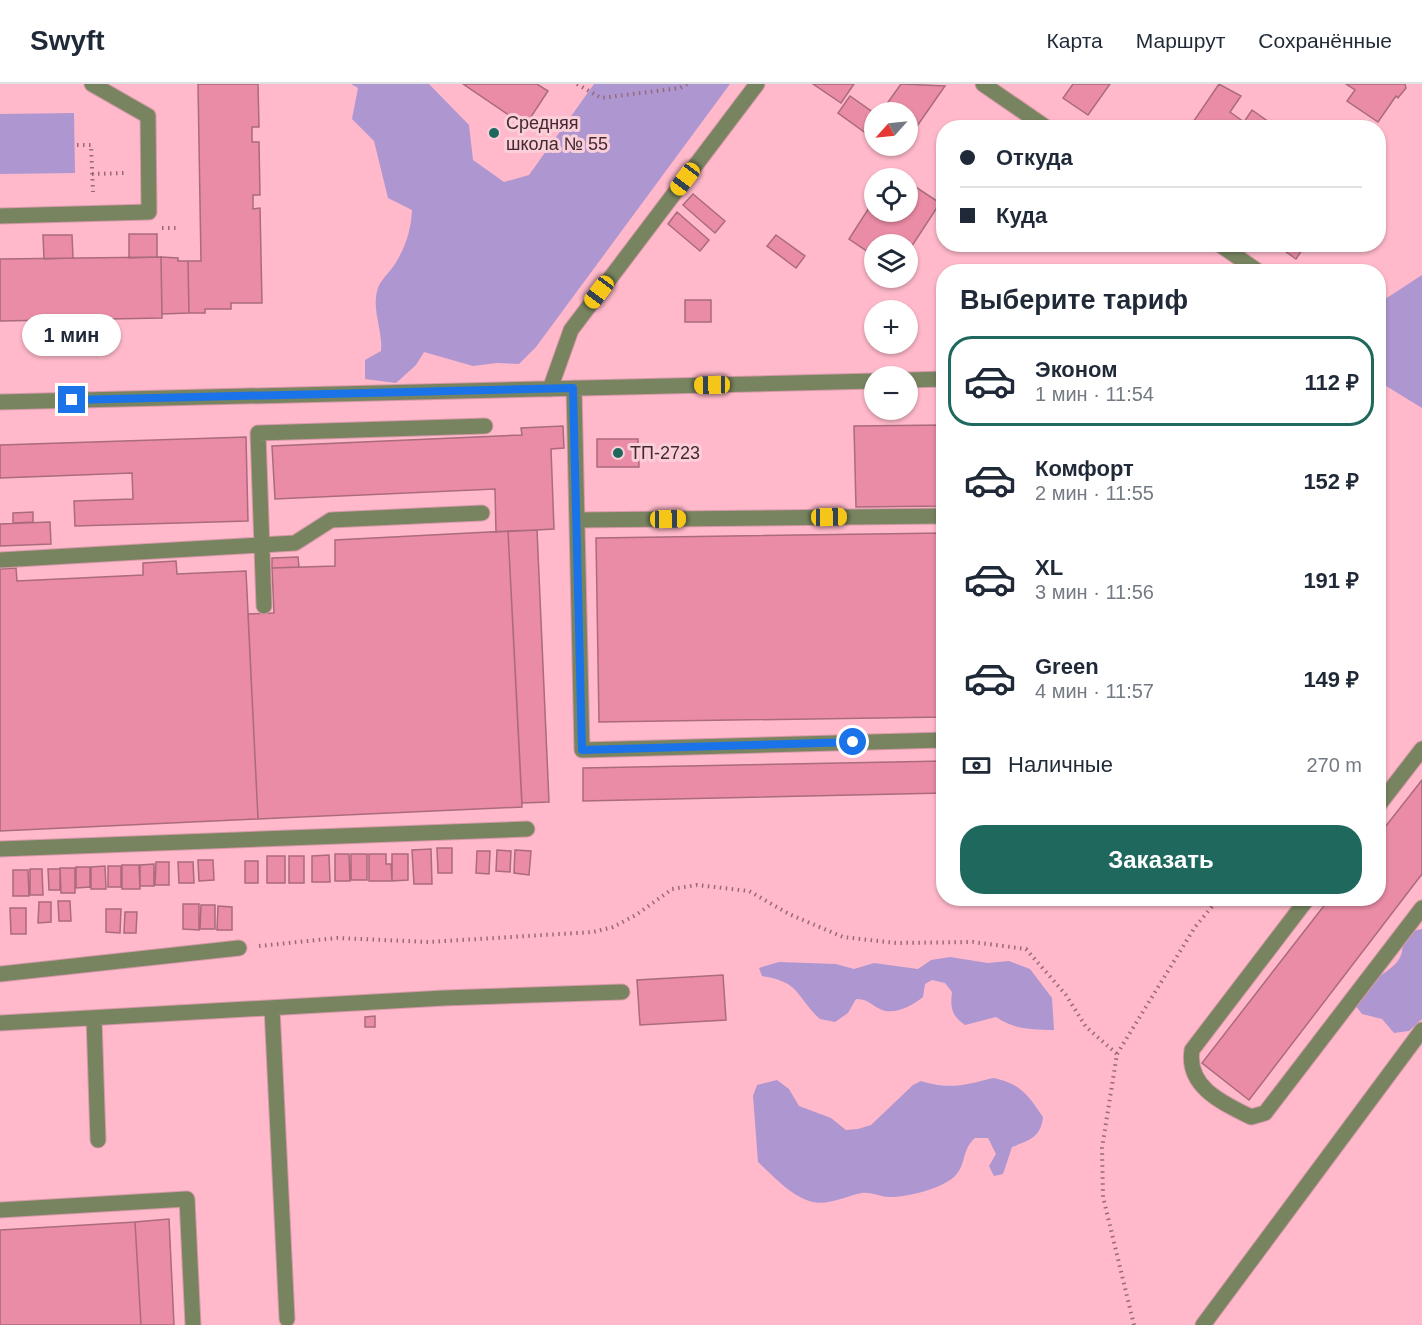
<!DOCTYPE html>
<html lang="ru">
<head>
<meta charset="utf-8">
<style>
	body { margin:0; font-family:Helvetica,sans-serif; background:#f2f2f3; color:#1f2937; height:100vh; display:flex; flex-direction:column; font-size:22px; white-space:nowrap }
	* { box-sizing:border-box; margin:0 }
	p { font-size:20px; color:#747a83 }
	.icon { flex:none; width:33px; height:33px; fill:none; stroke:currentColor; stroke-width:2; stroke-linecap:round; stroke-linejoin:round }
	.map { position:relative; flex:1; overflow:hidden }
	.panel { position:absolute; left:936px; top:180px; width:450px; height:642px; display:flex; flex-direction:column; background:#fff; border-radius:24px; box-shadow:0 2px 4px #0004 }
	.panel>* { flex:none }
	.top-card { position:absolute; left:936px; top:36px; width:450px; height:132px; border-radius:24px; box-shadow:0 2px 4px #0004; display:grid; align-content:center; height:132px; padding:0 24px; background:#fff }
	.needle { width:39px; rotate:243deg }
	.tools { position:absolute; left:864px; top:18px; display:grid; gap:12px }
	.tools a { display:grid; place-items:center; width:54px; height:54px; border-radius:50%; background:#fff; box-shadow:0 2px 4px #0004; font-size:30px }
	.end { position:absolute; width:27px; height:27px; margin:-14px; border:8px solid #1a73e8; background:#fff; box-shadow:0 0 0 3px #fff }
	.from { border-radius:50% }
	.bubble { position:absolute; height:42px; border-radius:21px; background:#fff; box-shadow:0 2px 4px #0004; font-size:20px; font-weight:700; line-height:42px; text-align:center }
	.car { position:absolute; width:18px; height:36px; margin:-18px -9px; border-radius:8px; box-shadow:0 0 4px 2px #0007; background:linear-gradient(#f5c518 24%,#345 0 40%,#f5c518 0 76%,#345 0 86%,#f5c518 0) }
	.top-card b { display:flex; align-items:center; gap:21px; height:57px; font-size:22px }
	.top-card b+b { border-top:2px solid #e0e1e3 }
	.top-card i { width:15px; height:15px; background:#1f2937 }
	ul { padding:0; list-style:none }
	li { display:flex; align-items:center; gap:18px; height:90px; margin:0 12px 9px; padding:0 12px; border:3px solid transparent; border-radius:24px }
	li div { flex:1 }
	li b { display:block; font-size:22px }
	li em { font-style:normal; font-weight:700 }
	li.active { border-color:#1f685e }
	li>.icon { width:54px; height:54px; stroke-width:1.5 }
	h2 { padding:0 24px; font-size:27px; line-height:72px }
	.pay { display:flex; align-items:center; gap:15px; height:66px; padding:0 24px; font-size:22px }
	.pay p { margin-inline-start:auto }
	.button { display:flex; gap:12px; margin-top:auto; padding:12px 24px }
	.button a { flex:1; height:69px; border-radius:24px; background:#1f685e; color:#fff; font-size:24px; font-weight:700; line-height:69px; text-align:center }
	header { display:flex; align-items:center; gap:36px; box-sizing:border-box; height:84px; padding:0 30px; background:#fff; border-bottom:2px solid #e0e1e3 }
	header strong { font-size:28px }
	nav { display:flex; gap:33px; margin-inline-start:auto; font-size:21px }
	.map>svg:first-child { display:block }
</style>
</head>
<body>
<header>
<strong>Swyft</strong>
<nav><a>Карта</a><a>Маршрут</a><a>Сохранённые</a></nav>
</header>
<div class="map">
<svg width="1422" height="1241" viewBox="0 0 1422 1241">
	<rect width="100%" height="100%" fill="#ffb9ca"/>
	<path fill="#ae96d1" d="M 351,0 L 429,0 L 469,41 L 473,76 L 504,98 L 529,91 L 594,0 L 730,0 L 536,263 L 519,280 L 497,279 L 473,282 L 424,268 L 416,281 L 396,299 L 365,295 L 365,276 L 381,267 C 383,247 372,227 377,207 C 379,197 390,188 395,180 C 406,162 411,146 412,126 L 388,114 L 374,57 L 352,35 L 358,4 Z
		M 74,29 L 75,89 L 0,90 L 0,30 Z
		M 1422,191 L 1422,324 L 1378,297 L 1379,219 Z
		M 1422,845 L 1422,935 L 1409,947 L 1394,949 L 1382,935 L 1362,930 L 1355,921 C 1356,917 1358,910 1360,907 C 1367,898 1387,890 1397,878 C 1410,863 1392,850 1422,845 Z
		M 950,873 L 988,879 L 1009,877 L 1030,885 L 1052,914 L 1054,946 C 1031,945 1015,946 996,933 L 965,941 C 952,932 950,924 952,908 L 945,899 L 932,896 L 925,900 L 923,913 C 912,922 892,933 878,924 C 869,919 867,915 856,915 L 848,929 L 835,938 L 820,935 C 795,912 801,898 762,892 L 759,884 L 779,878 L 836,880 L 854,885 L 874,879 L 918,885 L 931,876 Z
		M 993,994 C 1020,999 1028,1011 1043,1033 C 1041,1053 1030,1056 1012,1063 L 1003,1090 L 994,1092 L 989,1082 L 996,1070 L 988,1054 L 975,1054 C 961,1066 967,1081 954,1093 C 940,1105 909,1113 889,1113 C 880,1113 872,1108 862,1109 C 845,1112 827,1123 809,1117 C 789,1110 774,1093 758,1078 L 753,1012 L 757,1001 L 777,996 L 789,1005 L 799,1022 L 831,1034 L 846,1046 L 858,1045 L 871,1041 L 913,1001 L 921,997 C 950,1006 965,1001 993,994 Z"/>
	<path fill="#ea8ca6" stroke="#aa6b7c" stroke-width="1.5" d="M 198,0 L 258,0 L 259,43 L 252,43 L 252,58 L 259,58 L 260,111 L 253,111 L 253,125 L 260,124 L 262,219 L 231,219 L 231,225 L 205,225 L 205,229 L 189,229 L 188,177 L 201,177 Z
		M 463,0 L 537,0 L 548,7 L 525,42 Z
		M 813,0 L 854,0 L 841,19 Z
		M 901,0 L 945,2 L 908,55 L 908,28 L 881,28 Z
		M 1073,0 L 1110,0 L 1088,31 L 1063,14 Z
		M 1219,0 L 1241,12 L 1230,28 L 1244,38 L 1252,26 L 1269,38 L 1266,44 L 1189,44 Z
		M 1346,0 L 1405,0 L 1406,4 L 1398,14 L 1396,12 L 1378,38 L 1347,17 L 1355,6 Z
		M 850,12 L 874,29 L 874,55 L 838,29 Z
		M 908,98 L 940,119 L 908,168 L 908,160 L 874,160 L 874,172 L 849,155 L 874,116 L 874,128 L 908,128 Z
		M 693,110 L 725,137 L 715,149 L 683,121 Z
		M 677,128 L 709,156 L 700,167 L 668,140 Z
		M 129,150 L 157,150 L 157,173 L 129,174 Z
		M 43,151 L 72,151 L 73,174 L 44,175 Z
		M 776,151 L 805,172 L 796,184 L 767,162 Z
		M 1275,160 L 1306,160 L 1296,175 Z
		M 161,173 L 162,234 L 0,237 L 0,175 Z
		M 161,173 L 178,174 L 178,177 L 188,177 L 189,229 L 162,230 Z
		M 685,216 L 711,216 L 711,238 L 685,238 Z
		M 944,341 L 944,422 L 856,423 L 854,342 Z
		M 563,342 L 564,364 L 551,365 L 554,445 L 496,448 L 495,405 L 275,415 L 272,362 L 522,351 L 521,344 Z
		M 246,353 L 248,437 L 75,442 L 74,417 L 133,415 L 132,389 L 0,394 L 0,361 Z
		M 597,355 L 638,355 L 639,383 L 597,383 Z
		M 33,428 L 33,438 L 13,439 L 13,429 Z
		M 50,438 L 51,460 L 0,462 L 0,440 Z
		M 537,446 L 549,718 L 522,719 L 508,447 Z
		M 508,447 L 522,723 L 258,735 L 248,530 L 274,529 L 272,484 L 335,482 L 335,456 Z
		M 944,449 L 944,633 L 599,638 L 596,454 Z
		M 298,473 L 299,483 L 272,484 L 272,474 Z
		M 176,477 L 177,490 L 246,487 L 258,735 L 0,747 L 0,485 L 16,484 L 17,497 L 143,491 L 143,479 Z
		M 944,677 L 944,709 L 583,717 L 583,684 Z
		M 1422,696 L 1422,790 L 1249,1016 L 1202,979 L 1330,814 L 1378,814 L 1378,752 Z
		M 437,764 L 452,764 L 452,789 L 438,789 Z
		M 431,765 L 432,800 L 414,800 L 412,766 Z
		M 497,766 L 511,767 L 510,788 L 496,787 Z
		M 515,766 L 531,767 L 529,791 L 514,789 Z
		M 477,767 L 490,767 L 489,790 L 476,789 Z
		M 335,770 L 349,770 L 350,797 L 335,797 Z
		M 351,770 L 367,770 L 367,796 L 351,796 Z
		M 369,770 L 386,770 L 386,780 L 391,780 L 392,797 L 369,797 Z
		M 392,770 L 408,770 L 408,796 L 392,797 Z
		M 329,771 L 330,798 L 312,798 L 312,772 Z
		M 267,772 L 285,772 L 285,799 L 267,799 Z
		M 289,772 L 304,772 L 304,799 L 289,799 Z
		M 198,776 L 213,776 L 214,796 L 199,797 Z
		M 245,777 L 258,777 L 258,799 L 245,799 Z
		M 156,778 L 169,778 L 169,801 L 155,801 Z
		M 178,778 L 193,778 L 194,799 L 179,799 Z
		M 154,780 L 154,802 L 140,802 L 140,781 Z
		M 122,781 L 139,781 L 140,805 L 122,805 Z
		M 105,782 L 106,805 L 91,805 L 91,783 Z
		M 108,782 L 121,782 L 121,803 L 108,803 Z
		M 76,783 L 90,783 L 90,803 L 76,804 Z
		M 60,784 L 75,784 L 75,809 L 61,809 Z
		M 30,785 L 42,785 L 43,811 L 30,811 Z
		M 48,785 L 60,785 L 60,806 L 49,806 Z
		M 13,786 L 28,786 L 29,812 L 13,812 Z
		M 58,817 L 70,817 L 71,837 L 59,837 Z
		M 39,818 L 51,818 L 51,838 L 38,839 Z
		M 183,820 L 199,820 L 199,846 L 183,845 Z
		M 201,821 L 215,821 L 215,845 L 200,845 Z
		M 218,822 L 232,823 L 232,846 L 217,846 Z
		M 10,824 L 26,824 L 26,850 L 11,850 Z
		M 106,825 L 121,825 L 120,849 L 106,848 Z
		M 125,828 L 137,828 L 136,849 L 124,849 Z
		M 723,891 L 726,936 L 640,941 L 637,896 Z
		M 375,932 L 375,943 L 365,943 L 365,933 Z
		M 169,1135 L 174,1241 L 141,1241 L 135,1138 Z
		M 135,1138 L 141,1241 L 0,1241 L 0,1146 Z"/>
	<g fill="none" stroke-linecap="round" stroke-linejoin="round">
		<defs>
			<path id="minor" d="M 983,0 L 1047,44
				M 0,132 L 149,128 L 148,32 L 92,0
				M 1219,160 L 1259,188
				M 908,296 L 944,295
				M 574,304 L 582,666 L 944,656
				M 550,305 L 571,246 L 757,0
				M 0,318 L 874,297
				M 577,436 L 944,432
				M 0,476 L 295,459 L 331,436 L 482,429
				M 264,522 L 258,349 L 485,342
				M 1378,722 L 1422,665
				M 0,765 L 527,745
				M 1308,814 L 1192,966 C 1186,1003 1223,1019 1251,1033 L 1265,1029 L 1422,824
				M 0,890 L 239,864
				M 272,924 L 287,1235
				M 94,934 L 98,1056
				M 0,939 L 444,914 L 622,908
				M 0,1126 L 187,1115 L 193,1241
				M 1203,1241 L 1422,946"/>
		</defs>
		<use href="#minor" stroke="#d699a8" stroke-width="17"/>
		<path stroke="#986a75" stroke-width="4" stroke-dasharray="1.5 4.5" stroke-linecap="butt" d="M 577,0 L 601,14 L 680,4 L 687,0
			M 77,61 L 91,61 L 93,108
			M 92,90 L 126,89
			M 162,144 L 179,144
			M 259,862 L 337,854 L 429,858 L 593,848 L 613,843 L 636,831 L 672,805 L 697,801 L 749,807 L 789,830 L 843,853 L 896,859 L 973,858 L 1026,865 L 1066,911 L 1086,943 L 1117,970
			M 1134,1241 L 1103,1113 L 1102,1064 L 1117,970 L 1195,843 L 1219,814"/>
		<use href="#minor" stroke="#788460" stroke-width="15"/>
	</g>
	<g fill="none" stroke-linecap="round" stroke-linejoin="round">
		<path stroke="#1a73e8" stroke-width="8" d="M 72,316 L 573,304 L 582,666 L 853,658"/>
	</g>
	<g fill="#1f685e" stroke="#facfd9" stroke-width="2">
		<circle cx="494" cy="49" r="6"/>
		<circle cx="618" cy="369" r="6"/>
	</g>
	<g text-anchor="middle" stroke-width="6" stroke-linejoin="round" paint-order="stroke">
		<g font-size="18" fill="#442930" stroke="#facfd9" text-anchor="start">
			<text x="506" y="45">Средняя<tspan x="506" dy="21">школа № 55</tspan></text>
			<text x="630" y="375">ТП-2723</text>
		</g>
	</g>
</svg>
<div class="tools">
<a><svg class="needle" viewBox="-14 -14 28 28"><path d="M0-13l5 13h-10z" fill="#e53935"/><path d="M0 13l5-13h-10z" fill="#747a83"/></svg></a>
<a><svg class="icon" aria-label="locate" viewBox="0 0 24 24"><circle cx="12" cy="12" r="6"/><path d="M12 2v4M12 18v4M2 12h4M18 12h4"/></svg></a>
<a><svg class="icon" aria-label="layers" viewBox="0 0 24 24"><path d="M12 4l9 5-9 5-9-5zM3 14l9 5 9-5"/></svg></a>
<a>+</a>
<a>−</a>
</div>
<i class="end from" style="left:853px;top:658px"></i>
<i class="end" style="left:72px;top:316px"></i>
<div class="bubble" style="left:22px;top:230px;width:99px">1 мин</div>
<i class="car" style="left:685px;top:95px;rotate:217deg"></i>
<i class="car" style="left:599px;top:208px;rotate:217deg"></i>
<i class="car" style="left:712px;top:301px;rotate:269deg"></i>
<i class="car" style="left:829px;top:433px;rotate:89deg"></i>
<i class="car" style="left:668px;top:435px;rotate:89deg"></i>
<div class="top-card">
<b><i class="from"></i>Откуда</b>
<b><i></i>Куда</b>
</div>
<section class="panel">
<h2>Выберите тариф</h2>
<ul>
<li class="active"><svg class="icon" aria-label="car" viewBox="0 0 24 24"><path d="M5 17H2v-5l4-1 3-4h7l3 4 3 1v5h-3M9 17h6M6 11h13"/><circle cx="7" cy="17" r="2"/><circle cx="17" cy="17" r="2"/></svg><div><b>Эконом</b><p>1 мин · 11:54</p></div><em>112 ₽</em></li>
<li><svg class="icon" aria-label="car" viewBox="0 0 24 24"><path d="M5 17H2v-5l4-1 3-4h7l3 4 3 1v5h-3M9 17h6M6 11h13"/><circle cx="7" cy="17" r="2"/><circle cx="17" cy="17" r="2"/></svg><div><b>Комфорт</b><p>2 мин · 11:55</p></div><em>152 ₽</em></li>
<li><svg class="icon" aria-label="car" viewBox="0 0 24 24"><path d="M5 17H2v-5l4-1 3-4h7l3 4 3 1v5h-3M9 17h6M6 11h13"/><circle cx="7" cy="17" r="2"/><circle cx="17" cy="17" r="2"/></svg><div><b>XL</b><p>3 мин · 11:56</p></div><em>191 ₽</em></li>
<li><svg class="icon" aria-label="car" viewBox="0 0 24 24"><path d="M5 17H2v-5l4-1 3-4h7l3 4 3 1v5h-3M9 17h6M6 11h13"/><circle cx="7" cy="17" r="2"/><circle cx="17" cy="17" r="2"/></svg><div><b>Green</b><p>4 мин · 11:57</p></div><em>149 ₽</em></li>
</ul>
<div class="pay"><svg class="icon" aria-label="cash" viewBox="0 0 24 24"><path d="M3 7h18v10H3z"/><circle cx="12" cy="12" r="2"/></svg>Наличные<p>270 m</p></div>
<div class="button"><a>Заказать</a></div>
</section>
</div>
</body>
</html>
